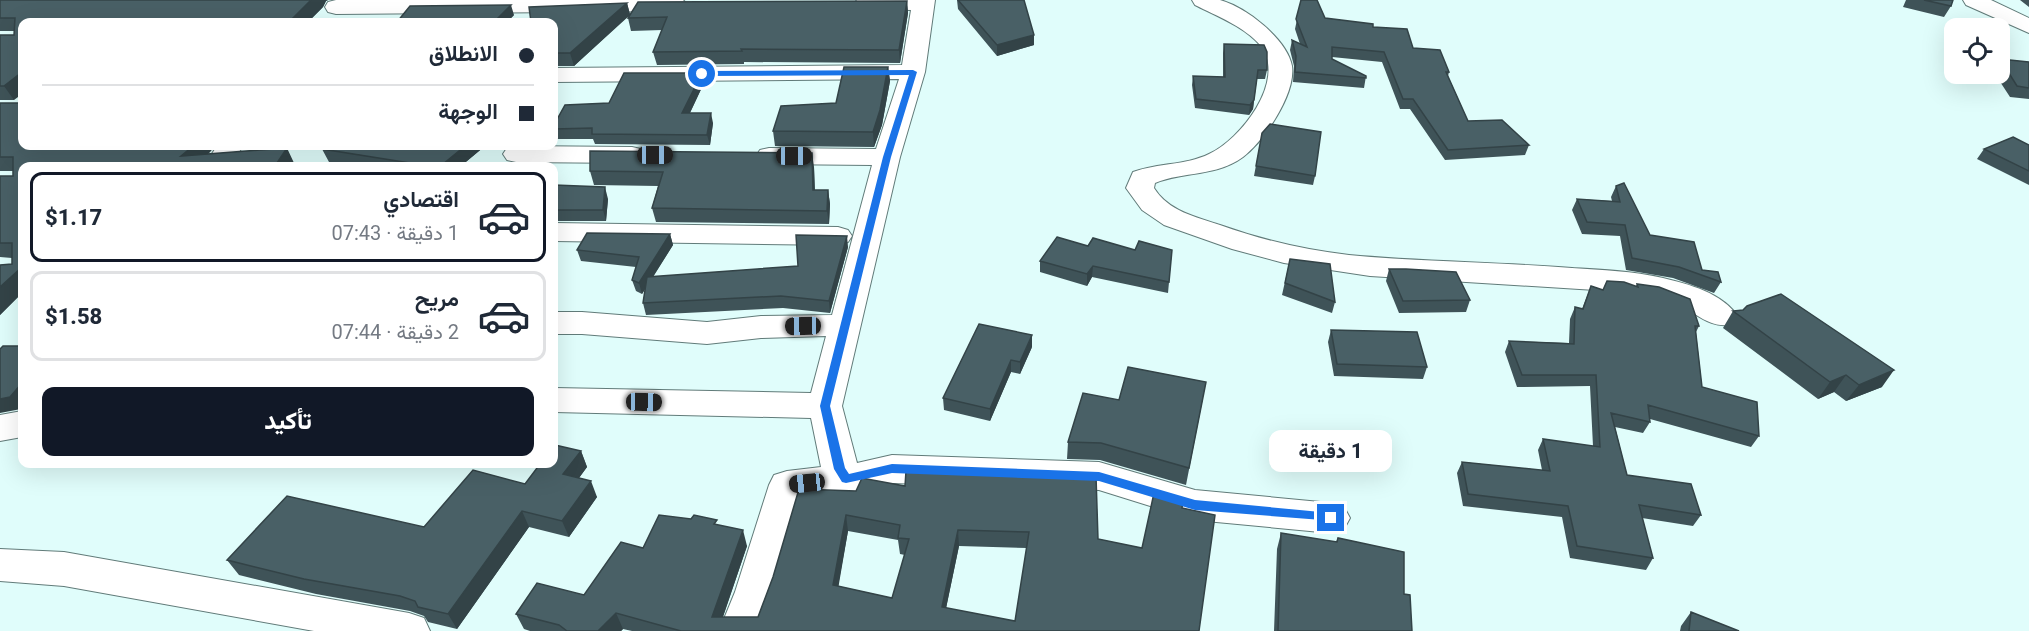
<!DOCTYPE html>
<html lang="ar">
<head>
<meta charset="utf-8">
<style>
	body { margin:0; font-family:Roboto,Vazirmatn,sans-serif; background:#f6f6f7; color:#1f2937; direction:rtl; height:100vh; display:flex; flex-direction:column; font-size:22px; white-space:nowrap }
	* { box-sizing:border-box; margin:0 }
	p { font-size:20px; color:#747a83 }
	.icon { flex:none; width:33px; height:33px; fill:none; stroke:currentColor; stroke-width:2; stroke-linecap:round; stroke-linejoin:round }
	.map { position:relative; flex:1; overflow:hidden; direction:ltr }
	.side { position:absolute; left:18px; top:162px; width:540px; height:306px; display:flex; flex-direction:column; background:#fff; border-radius:12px; box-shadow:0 6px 24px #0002; direction:rtl }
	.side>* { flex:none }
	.guide { position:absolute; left:18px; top:18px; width:540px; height:132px; border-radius:12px; box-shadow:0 6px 24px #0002; direction:rtl; display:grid; align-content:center; height:132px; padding:0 24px; background:#fff }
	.fabs { position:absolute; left:1944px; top:18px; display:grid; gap:12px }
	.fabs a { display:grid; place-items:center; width:66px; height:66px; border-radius:12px; background:#fff; box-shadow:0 6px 24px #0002; font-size:30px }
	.end { position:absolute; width:27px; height:27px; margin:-14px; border:8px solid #1a73e8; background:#fff; box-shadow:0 0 0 3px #fff }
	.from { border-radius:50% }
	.bubble { position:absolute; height:42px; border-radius:12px; background:#fff; box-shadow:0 6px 24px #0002; font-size:20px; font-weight:800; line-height:42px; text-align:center; direction:rtl }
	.car { position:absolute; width:18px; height:36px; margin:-18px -9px; border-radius:8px; box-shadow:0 0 4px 2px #0007; background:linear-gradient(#222 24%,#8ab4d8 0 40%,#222 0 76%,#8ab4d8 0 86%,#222 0) }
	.guide b { display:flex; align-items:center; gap:21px; height:57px; font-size:22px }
	.guide b+b { border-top:2px solid #e0e1e3 }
	.guide i { width:15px; height:15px; background:#1f2937 }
	ul { padding:10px 0 0; list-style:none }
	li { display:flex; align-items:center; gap:18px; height:90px; margin:0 12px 9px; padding:0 12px; border:3px solid #e0e1e3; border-radius:12px }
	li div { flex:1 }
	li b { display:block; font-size:22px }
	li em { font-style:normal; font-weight:800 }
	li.current { border-color:#111827 }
	li>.icon { width:54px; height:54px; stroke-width:1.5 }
	.action { display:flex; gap:12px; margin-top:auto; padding:12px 24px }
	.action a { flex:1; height:69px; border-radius:12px; background:#111827; color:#fff; font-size:24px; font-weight:800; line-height:69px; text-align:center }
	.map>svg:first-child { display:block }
</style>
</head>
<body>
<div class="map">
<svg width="2029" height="631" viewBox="0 0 2029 631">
	<rect width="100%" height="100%" fill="#e0fdfb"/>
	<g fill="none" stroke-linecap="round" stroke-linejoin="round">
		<defs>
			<path id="minor" d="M 336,0 L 683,0 L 688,5 L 685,10 L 677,11 L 336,14 L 328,12 L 325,7 L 328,2 Z
				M 857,0 L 935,0 L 925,72 L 900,157 L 842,406 L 857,463 L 892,455 L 1099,462 L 1195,490 L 1331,503 L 1344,507 L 1350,518 L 1344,529 L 1331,533 L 1195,520 L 1099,490 L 892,483 L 847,493 L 802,498 L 775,592 L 761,631 L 719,631 L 735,592 L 769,485 L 774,475 L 787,471 L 821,467 L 811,418 L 554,412 L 554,388 L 811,393 L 826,336 L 761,338 L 707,344 L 582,334 L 554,334 L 554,312 L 582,312 L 707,322 L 761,316 L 832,315 L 872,165 L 769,164 L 760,162 L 756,156 L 760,150 L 769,148 L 876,149 L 899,79 L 554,82 L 554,68 L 902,65 L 911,10 L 857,9 L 854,4 Z
				M 1192,0 C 1201,0 1212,0 1220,0 C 1246,7 1287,39 1292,66 C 1296,94 1264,141 1243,157 C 1216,177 1184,171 1155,183 L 1154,188 C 1168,211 1196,217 1220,225 C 1262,240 1305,250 1349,255 C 1423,262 1498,262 1572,268 C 1602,270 1633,271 1663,278 C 1688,284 1723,293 1738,317 L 1733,324 C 1709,331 1692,308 1669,300 C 1656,295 1641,294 1627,292 L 1370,276 L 1284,263 L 1232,249 L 1164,225 L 1142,210 L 1126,188 L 1133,172 C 1158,163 1187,165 1209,154 C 1240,140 1287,81 1261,46 C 1245,27 1217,16 1195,5 Z
				M 1963,0 L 1991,0 L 2029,18 L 2029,33 L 1966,5 Z
				M 217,146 L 243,146 L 230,166 L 204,166 Z
				M 516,146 L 632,147 L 641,149 L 645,155 L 641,161 L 632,163 L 516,162 L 507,160 L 503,154 L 507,148 Z
				M 554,223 L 838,227 L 848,230 L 852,236 L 848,242 L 838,245 L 554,241 Z
				M 22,411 L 22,437 L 0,441 L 0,415 Z
				M 0,549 L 64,552 L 409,613 L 424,618 L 430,631 L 314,631 L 64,586 L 0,581 Z"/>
		</defs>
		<use href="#minor" stroke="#617b79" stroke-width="2"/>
		<use href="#minor" fill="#fff" fill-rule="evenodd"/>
	</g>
	<path fill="#3f5358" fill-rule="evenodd" d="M 0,0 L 328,0 L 326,1 L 323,7 L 308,22 L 22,22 L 14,100 L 0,100 L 0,35 L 14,35 L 15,31 L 0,31 Z
		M 957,0 L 1024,0 L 1034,45 L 997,56 L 958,9 Z
		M 1301,0 L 1325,18 L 1373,27 L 1413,48 L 1449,72 L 1448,76 L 1468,121 L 1529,145 L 1525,155 L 1445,160 L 1410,109 L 1400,109 L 1382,62 L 1332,57 L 1332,59 L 1366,76 L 1364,88 L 1293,82 L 1294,66 L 1290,50 L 1292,40 L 1300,44 L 1295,29 Z
		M 1906,0 L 1953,0 L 1951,6 L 1944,17 L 1903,7 Z
		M 2020,0 L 2029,0 L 2029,7 Z
		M 907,1 L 908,13 L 900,63 L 744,62 L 744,64 L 657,65 L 653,52 L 662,30 L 631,31 L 628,18 L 629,15 L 574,66 L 554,66 L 554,22 L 627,3 L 630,14 Z
		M 514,15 L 507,22 L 397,22 Z
		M 1224,44 L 1267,70 L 1265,79 L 1257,79 L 1253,109 L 1249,115 L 1195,108 L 1192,85 L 1193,76 L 1223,77 L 1223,53 Z
		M 2000,59 L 2029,62 L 2029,99 L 2010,97 L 1995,74 L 2000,74 Z
		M 888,67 L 890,81 L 882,125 L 874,147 L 775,146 L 773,131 L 836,103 Z
		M 704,83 L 690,113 L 713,123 L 710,145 L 595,144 L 593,139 L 555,139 L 554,135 L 554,125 L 609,103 Z
		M 0,103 L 22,146 L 215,146 L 208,154 L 294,163 L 22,166 L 22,293 L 0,315 L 0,265 L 12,264 L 12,258 L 0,257 L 0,176 L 13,176 L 13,171 L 0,171 Z
		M 1262,133 L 1315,176 L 1313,185 L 1254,176 Z
		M 2029,145 L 2029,185 L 1977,159 L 1984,149 Z
		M 326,146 L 485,146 L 461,166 L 356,166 L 329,162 L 322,149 Z
		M 814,167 L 815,190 L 828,190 L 830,204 L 829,224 L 656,222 L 652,208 L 658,186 L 594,185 L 590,171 Z
		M 554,185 L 608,199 L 606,221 L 554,221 Z
		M 1616,186 L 1650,235 L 1721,282 L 1714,293 L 1673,278 L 1626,270 L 1620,236 L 1582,234 L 1572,210 L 1577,199 L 1612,201 L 1611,197 Z
		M 670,234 L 673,245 L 653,277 L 798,266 L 848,247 L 830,313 L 783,308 L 646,315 L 643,303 L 645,289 L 642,294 L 636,291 L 632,280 L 636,267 L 581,261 L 577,250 Z
		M 1088,246 L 1135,250 L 1172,250 L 1168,293 L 1092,277 L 1087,286 L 1040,272 L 1040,261 Z
		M 1290,259 L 1335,302 L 1332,313 L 1282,295 Z
		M 1389,269 L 1470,300 L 1466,312 L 1399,313 L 1386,281 Z
		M 1607,281 L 1636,286 L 1637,284 L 1699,326 L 1696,332 L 1702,387 L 1759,436 L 1751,447 L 1650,419 L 1650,422 L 1643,433 L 1615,427 L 1627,475 L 1701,515 L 1693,526 L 1642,518 L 1653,558 L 1646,570 L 1570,558 L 1562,517 L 1463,506 L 1457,473 L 1462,462 L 1542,470 L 1538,450 L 1543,439 L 1593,446 L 1590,386 L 1517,387 L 1505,352 L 1509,341 L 1569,343 L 1570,319 L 1575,307 L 1582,309 L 1591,286 L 1603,290 Z
		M 1733,311 L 1882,387 L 1846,401 L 1834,392 L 1818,399 L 1723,328 Z
		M 1331,330 L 1427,367 L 1423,379 L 1334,376 L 1328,342 Z
		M 1032,347 L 1020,374 L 1011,372 L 990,421 L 944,410 L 943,398 Z
		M 1203,398 L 1186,485 L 1100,460 L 1067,459 L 1068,442 L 1119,400 Z
		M 581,451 L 587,467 L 579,478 L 597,497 L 569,537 L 529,527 L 457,629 L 428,622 L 424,616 L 410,611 L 316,594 L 239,575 L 227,560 L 424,527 L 525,484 Z
		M 799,489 L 1098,539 L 1142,548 L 1182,508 L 1199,631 L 632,631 L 623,629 L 621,631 L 530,631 L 524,629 L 516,614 L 584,595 L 643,548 L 719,525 L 747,546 L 723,617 L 758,617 L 773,577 ZM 848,531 L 898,540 L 900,554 L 905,555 L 892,598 L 838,586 ZM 959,546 L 1027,548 L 1015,621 L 946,608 Z
		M 1281,533 L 1336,542 L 1338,538 L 1404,594 L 1412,631 L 1274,631 L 1277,549 Z
		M 1691,612 L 1739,631 L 1680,631 L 1681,626 Z"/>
	<path fill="#334347" d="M 311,0 L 328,0 L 326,1 L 323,7 L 308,22 L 292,22 L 291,20 Z
		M 907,1 L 908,13 L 900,63 L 899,50 Z
		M 627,3 L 630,15 L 574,66 L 570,53 Z
		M 511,5 L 514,15 L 507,22 L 496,22 L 495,21 Z
		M 1034,35 L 1034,45 L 997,56 L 997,45 Z
		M 888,67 L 890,81 L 882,125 L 874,147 L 873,132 Z
		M 22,72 L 22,94 L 14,100 L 4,86 Z
		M 702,73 L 704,83 L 685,123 L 682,113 Z
		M 1254,100 L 1253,109 L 1249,115 L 1250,105 Z
		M 711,113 L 713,123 L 710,145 L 707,135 Z
		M 193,146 L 215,146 L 210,152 L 194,166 L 181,156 Z
		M 465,146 L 485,146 L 461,166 L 443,166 L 442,165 Z
		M 287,148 L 294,163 L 292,166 L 275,166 Z
		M 812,153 L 814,167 L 815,204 L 813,190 Z
		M 605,187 L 608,199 L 606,221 L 603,210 Z
		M 828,190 L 830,204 L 829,224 L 827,211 Z
		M 670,234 L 673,245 L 642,294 L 639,283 Z
		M 847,236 L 848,247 L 830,313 L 829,301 Z
		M 1093,266 L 1092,277 L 1087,286 L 1087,274 Z
		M 22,267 L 22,293 L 0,315 L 0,287 Z
		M 1032,335 L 1032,347 L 1020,374 L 1020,362 Z
		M 1011,360 L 1011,372 L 990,421 L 990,409 Z
		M 1894,370 L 1882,387 L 1846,401 L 1859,385 Z
		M 1846,375 L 1834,392 L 1818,399 L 1830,382 Z
		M 22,383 L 22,407 L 21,409 L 0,413 L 0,399 Z
		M 581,451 L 587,467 L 570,490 L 563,474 Z
		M 591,481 L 597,497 L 569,537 L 562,521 Z
		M 522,511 L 529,527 L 457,629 L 448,614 Z
		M 846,515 L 848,531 L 836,601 L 833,585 Z
		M 743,530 L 747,546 L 718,631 L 712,617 Z
		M 958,530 L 959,546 L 943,623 L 942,607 Z
		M 616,613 L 623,629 L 621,631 L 598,631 Z"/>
	<path fill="#496066" stroke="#334347" stroke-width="1.5" fill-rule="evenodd" d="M 0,0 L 311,0 L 291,20 L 243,20 L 243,22 L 22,22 L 22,72 L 4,86 L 0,86 L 0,35 L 14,35 L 15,18 L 0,18 Z
		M 958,0 L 1024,0 L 1034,35 L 997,45 Z
		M 1301,0 L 1317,0 L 1325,18 L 1373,24 L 1373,27 L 1407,29 L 1413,48 L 1440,50 L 1449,72 L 1446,72 L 1468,121 L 1502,120 L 1529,145 L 1448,150 L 1413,99 L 1403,99 L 1384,52 L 1332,47 L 1332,59 L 1366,76 L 1366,78 L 1295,72 L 1296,56 L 1292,40 L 1307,47 L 1296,19 Z
		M 1924,0 L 1953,0 L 1951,6 Z
		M 907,1 L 899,50 L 741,49 L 742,51 L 653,52 L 667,17 L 628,18 L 638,2 Z
		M 627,3 L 570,53 L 554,53 L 554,22 L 531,22 L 529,7 Z
		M 511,5 L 495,21 L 397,22 L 410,6 Z
		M 1224,44 L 1264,45 L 1267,52 L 1267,70 L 1258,70 L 1254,100 L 1250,105 L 1196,99 L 1193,76 L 1225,77 Z
		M 2000,59 L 2029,62 L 2029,88 L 2017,86 Z
		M 844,67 L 888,67 L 880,110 L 873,132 L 773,131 L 781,106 L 836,103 Z
		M 624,73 L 702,73 L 682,113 L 711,113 L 707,135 L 592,134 L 592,128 L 554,129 L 554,125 L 565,105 L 609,103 Z
		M 0,103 L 22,103 L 22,146 L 193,146 L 181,156 L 287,148 L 275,166 L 22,166 L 22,267 L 0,287 L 0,265 L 12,264 L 12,243 L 0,243 L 0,176 L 13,176 L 13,157 L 0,157 Z
		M 1270,124 L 1321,132 L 1315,176 L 1256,166 L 1262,133 Z
		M 2013,137 L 2029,145 L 2029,171 L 1984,149 Z
		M 326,146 L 465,146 L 442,165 L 457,166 L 407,166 L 410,163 L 322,149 Z
		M 590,151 L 812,153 L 813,190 L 828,190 L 827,211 L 652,208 L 663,172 L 590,171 Z
		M 1624,183 L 1650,235 L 1694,242 L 1702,270 L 1718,272 L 1721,282 L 1679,267 L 1632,258 L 1625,225 L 1587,222 L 1577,199 L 1620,202 L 1616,186 Z
		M 554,185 L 605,187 L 603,210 L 554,210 Z
		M 587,233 L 670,234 L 639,283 L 632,280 L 639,257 L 577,250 Z
		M 796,235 L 847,236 L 829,301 L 781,296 L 643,303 L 647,277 L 798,266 Z
		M 1057,237 L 1088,246 L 1093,238 L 1135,250 L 1139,241 L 1172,250 L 1169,282 L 1093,266 L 1087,274 L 1040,261 Z
		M 1290,259 L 1330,264 L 1335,302 L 1285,283 Z
		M 1389,269 L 1406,269 L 1456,272 L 1470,300 L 1403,301 Z
		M 1607,281 L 1624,282 L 1638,287 L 1637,284 L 1659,287 L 1690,299 L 1699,326 L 1695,326 L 1702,387 L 1757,402 L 1759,436 L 1648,405 L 1650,422 L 1611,413 L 1627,475 L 1691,484 L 1701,515 L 1639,505 L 1653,558 L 1577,546 L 1568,506 L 1468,494 L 1462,462 L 1550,471 L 1543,439 L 1600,447 L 1596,375 L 1522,375 L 1509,341 L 1574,344 L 1575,307 L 1583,309 L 1591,286 L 1603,290 Z
		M 1781,294 L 1894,370 L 1859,385 L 1846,375 L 1830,382 L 1733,311 L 1743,310 L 1747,306 Z
		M 979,324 L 1032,335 L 1020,362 L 1011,360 L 990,409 L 943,398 Z
		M 1331,330 L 1417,332 L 1427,367 L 1337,364 Z
		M 3,346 L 22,346 L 22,383 L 10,397 L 0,399 L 0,349 Z
		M 1128,367 L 1206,382 L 1189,468 L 1101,443 L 1068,442 L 1083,393 L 1119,400 Z
		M 555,445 L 581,451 L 563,474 L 591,481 L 562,521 L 522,511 L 448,614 L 418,607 L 415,601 L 400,596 L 304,579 L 227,560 L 287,496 L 424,527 L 473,470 L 525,484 L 540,464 L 554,464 L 554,447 Z
		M 906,471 L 1096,476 L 1098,539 L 1142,548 L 1154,493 L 1183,502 L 1182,508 L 1215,515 L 1199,631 L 681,631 L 616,613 L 598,631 L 567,631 L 559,625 L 516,614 L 537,583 L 584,595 L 621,542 L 643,548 L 659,515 L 691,519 L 694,515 L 717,520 L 714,524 L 743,530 L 712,617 L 758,617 L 773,577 L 799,489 L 856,491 L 862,478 L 905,486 ZM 846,515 L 900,525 L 898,538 L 909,539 L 892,598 L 833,585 ZM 958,530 L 1029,532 L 1015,621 L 942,607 Z
		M 1281,533 L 1337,542 L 1338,538 L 1404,552 L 1404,594 L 1410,595 L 1412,631 L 1278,631 Z
		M 1691,612 L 1739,631 L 1689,631 Z"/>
	<path fill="#1a73e8" d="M 913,70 L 917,72 L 891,157 L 830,406 L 845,468 L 849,474 L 892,464 L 1099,472 L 1195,500 L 1331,513 L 1337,518 L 1335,521 L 1195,510 L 1099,481 L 892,473 L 846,483 L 842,482 L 834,469 L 820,406 L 883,157 L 909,75 L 702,76 L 698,74 L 702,71 Z"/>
</svg>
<div class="fabs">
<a><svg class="icon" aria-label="locate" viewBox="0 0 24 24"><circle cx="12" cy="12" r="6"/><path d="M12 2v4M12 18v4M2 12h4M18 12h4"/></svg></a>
</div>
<i class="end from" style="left:702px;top:74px"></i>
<i class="end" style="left:1331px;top:518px"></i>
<div class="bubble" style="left:1269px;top:430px;width:123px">1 دقيقة</div>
<i class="car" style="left:655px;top:155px;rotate:90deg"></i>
<i class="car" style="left:794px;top:156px;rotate:90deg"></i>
<i class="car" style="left:803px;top:326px;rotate:269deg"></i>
<i class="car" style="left:644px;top:402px;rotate:91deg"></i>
<i class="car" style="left:807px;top:483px;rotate:264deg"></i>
<div class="guide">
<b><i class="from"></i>الانطلاق</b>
<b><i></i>الوجهة</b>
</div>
<section class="side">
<ul>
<li class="current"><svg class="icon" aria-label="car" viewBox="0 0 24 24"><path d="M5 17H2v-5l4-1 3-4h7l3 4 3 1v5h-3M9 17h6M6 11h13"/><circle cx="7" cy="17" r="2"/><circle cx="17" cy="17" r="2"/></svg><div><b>اقتصادي</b><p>1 دقيقة · 07:43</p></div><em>$1.17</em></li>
<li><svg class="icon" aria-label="car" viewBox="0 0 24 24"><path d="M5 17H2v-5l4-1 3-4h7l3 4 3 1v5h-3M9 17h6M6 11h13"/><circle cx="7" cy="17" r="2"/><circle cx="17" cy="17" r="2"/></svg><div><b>مريح</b><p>2 دقيقة · 07:44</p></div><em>$1.58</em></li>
</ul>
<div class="action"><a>تأكيد</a></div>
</section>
</div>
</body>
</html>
